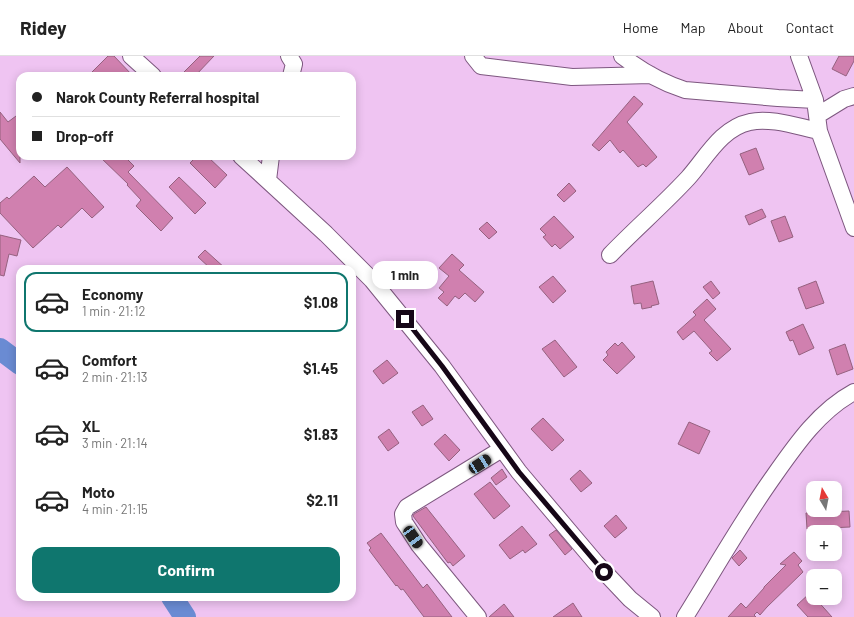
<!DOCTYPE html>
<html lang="en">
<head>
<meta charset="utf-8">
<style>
	body { margin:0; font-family:Barlow,sans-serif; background:#f2f2f2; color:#222; height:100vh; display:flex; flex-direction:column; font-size:15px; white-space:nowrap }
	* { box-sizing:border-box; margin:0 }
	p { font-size:13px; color:#767676 }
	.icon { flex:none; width:22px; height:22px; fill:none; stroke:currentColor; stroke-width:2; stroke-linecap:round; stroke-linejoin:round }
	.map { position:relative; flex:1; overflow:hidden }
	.sheet { position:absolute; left:16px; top:209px; width:340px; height:336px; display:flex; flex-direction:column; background:#fff; border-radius:12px; box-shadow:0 2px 10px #0003 }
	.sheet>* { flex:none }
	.top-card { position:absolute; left:16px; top:16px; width:340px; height:88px; border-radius:12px; box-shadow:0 2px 10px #0003; display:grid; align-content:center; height:88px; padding:0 16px; background:#fff }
	.needle { width:26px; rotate:350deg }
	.buttons { position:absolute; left:806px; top:425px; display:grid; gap:8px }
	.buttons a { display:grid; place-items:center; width:36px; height:36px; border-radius:8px; background:#fff; box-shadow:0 2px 10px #0003; font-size:20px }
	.end { position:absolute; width:18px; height:18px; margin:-9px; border:5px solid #160717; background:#fff; box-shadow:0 0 0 2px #fff }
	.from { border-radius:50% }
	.bubble { position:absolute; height:28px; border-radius:12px; background:#fff; box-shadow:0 2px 10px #0003; font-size:13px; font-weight:700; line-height:28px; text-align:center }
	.car { position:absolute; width:12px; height:24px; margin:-12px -6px; border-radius:5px; box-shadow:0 0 3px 1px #0007; background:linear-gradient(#222 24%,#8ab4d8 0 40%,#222 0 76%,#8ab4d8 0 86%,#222 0) }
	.top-card b { display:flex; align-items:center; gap:14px; height:38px; font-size:15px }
	.top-card b+b { border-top:1px solid #e0e0e0 }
	.top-card i { width:10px; height:10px; background:#222 }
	ul { padding:7px 0 0; list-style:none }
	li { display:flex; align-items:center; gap:12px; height:60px; margin:0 8px 6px; padding:0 8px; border:2px solid transparent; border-radius:12px }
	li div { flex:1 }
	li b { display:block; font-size:15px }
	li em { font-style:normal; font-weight:700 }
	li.active { border-color:#0f766e }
	li>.icon { width:36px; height:36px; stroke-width:1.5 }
	.cta { display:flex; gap:8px; margin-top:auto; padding:8px 16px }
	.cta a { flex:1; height:46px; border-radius:12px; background:#0f766e; color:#fff; font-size:16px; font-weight:700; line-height:46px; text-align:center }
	header { display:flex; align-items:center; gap:24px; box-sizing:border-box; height:56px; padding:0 20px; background:#fff; border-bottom:1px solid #e0e0e0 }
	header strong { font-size:19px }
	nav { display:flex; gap:22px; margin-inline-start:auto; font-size:14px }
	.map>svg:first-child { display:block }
</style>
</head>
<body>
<header>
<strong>Ridey</strong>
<nav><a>Home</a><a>Map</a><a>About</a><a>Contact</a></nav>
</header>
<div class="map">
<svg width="854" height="561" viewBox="0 0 854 561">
	<rect width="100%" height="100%" fill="#efc4f2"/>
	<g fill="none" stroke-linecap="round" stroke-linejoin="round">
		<path stroke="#6a8bd3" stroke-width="22" d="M 0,293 L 20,308
			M 172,541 L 185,561"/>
	</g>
	<path fill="#d080af" stroke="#95617f" d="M 108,0 L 114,0 L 133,20 L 88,20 Z
		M 200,0 L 214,0 L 195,20 L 180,20 Z
		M 839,0 L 854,0 L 854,5 L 846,20 L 832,13 Z
		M 634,40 L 643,48 L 627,66 L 657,101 L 646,111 L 643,108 L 638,111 L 623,94 L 620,97 L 610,84 L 599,95 L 592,89 Z
		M 0,56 L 8,66 L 20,57 L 20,107 L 0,83 Z
		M 756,92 L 764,113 L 749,119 L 740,98 Z
		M 99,100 L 124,100 L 134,110 L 128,116 L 173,162 L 161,175 L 136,150 L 141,144 L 127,129 L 128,128 Z
		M 197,100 L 207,100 L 227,119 L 215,132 L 190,107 Z
		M 67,111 L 104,151 L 92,162 L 82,152 L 61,172 L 58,169 L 33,192 L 0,157 L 0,147 L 7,141 L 9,143 L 34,120 L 45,131 Z
		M 179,121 L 206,147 L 195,158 L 169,131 Z
		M 569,127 L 576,135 L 564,146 L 557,139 Z
		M 762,153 L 766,161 L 749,169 L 745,160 Z
		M 554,160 L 574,181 L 560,193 L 555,188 L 552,191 L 543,181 L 546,179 L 540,173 Z
		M 785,160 L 793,181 L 779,186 L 771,165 Z
		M 487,166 L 497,176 L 489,183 L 479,173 Z
		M 0,179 L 21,184 L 17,200 L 9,198 L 4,220 L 0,219 Z
		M 205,194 L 226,213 L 211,213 L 198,201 Z
		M 452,198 L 464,209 L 459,214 L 484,236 L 475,246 L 465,237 L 459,243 L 455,240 L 447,250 L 438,242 L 444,236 L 439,232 L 449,220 L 439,212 Z
		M 553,220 L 566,235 L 553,247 L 539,231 Z
		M 653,225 L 659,248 L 651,250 L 652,251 L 642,253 L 641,247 L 634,248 L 631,230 Z
		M 711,225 L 720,237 L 713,243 L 703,231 Z
		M 816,225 L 824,247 L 806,253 L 798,232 Z
		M 707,243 L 716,253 L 704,264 L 731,293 L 717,305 L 709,297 L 712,295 L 694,275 L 683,284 L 677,276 L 696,259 L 693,256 Z
		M 803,268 L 814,292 L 799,299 L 793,284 L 790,285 L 786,276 Z
		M 555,284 L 577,311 L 564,321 L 542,293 Z
		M 622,286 L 635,301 L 617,318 L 603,304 L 608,299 L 606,296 L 615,287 L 618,290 Z
		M 845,288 L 853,313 L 837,319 L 829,294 Z
		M 387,304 L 398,317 L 383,328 L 373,315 Z
		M 423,349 L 433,363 L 422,370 L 412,356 Z
		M 543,362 L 564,384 L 552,395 L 531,373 Z
		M 689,366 L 710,375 L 699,398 L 678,388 Z
		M 389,373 L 399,387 L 388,395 L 378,381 Z
		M 445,378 L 460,394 L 449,405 L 434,388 Z
		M 502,413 L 507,421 L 496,429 L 491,422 Z
		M 580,414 L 592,427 L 581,436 L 570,423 Z
		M 490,426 L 510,450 L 494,463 L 474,438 Z
		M 426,451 L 465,500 L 453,510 L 450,506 L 448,507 L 413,460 L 414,458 Z
		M 849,455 L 850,471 L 807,473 L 806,457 Z
		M 616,459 L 627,472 L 615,482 L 604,470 Z
		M 522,470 L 537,488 L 525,497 L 523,494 L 510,503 L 499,489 Z
		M 556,474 L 572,493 L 565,499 L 549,479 Z
		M 381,477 L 423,532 L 427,528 L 452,561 L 424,561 L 403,533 L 401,534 L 397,529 L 396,530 L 369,494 L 371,492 L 367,487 Z
		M 740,494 L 747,502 L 739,510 L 732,502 Z
		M 794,496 L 802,505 L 798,509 L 803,516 L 767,551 L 760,559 L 757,556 L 754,559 L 756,561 L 728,561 L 741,547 L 746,552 L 764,532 L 764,531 L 786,509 L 780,508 Z
		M 810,537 L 813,540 L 813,542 L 815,542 L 832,561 L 808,561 L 797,549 Z
		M 573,547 L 582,561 L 553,561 Z
		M 504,548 L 514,561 L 489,561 Z"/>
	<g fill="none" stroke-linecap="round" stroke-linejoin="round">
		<defs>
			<path id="minor" d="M 131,0 L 153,20
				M 289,0 L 294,8 L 291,20
				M 473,0 L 481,10 L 572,21 L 651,19
				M 622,0 C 640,14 663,27 685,34 L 778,42 L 815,44
				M 799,0 L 815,44 L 819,75 L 854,172
				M 818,59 L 844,43 L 854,40
				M 241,100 L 326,178 L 372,224 L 442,310 L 519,416 L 596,507 L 630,543 L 652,561
				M 268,124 L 271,100
				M 610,199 C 635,173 663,149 688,122 C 706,102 721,72 750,66 C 770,61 799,71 819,75
				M 478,561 L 419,489 L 408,472 L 404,466 L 403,458 L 407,451 L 502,393
				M 685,561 C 713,516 739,470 769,427 C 793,393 817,356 854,336"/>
		</defs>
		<use href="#minor" stroke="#7d577f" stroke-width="18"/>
		<use href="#minor" stroke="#fff" stroke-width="16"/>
	</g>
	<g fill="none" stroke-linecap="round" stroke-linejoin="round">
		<path stroke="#160717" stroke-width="5" d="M 405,263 L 442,310 L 519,416 L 604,516"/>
	</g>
</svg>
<div class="buttons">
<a><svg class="needle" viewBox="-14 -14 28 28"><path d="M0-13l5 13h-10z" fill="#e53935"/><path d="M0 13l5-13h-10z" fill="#767676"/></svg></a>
<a>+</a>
<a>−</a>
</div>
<i class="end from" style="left:604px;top:516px"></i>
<i class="end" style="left:405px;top:263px"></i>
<div class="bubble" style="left:372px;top:205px;width:66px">1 min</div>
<i class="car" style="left:480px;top:408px;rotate:57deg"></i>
<i class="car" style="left:413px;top:481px;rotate:145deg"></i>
<div class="top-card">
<b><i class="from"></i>Narok County Referral hospital</b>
<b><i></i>Drop-off</b>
</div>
<section class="sheet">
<ul>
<li class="active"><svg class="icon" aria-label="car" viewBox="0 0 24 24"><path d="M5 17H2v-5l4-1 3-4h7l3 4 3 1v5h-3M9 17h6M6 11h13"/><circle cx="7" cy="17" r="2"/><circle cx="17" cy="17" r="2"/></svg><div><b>Economy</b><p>1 min · 21:12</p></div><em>$1.08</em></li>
<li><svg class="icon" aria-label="car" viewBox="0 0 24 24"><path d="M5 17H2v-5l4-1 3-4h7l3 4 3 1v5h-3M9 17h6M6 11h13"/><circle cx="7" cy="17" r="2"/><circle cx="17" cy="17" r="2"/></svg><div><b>Comfort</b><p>2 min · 21:13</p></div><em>$1.45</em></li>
<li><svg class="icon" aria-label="car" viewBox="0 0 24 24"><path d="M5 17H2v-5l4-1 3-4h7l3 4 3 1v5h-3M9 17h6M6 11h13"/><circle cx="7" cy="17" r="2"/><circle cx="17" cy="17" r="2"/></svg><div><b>XL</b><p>3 min · 21:14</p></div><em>$1.83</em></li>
<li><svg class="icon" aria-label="car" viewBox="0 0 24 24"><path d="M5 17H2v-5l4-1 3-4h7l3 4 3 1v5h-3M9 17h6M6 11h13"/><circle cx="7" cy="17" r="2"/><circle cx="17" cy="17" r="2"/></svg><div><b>Moto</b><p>4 min · 21:15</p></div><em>$2.11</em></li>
</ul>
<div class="cta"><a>Confirm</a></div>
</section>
</div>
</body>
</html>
